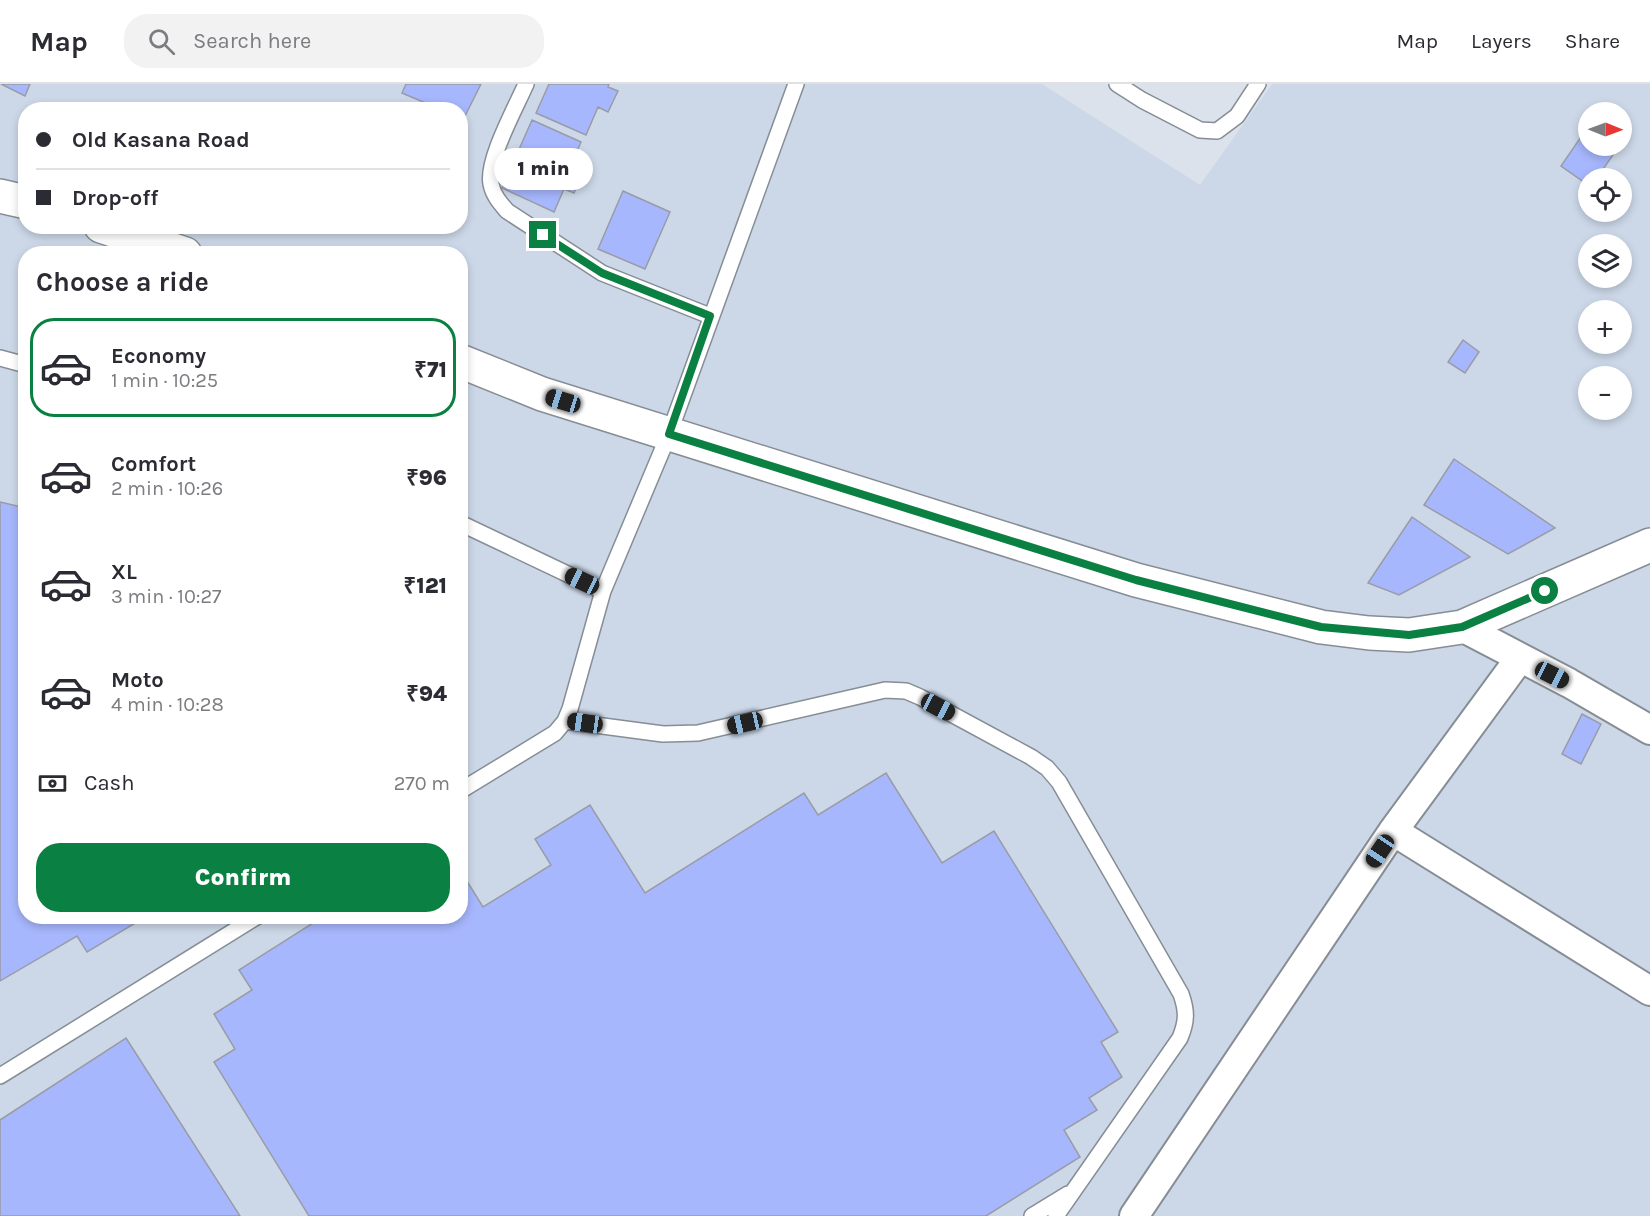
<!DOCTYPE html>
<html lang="en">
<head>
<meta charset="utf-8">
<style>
	body { margin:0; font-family:Karla,sans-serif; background:#f2f2f3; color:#2b2b33; height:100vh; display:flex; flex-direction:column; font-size:22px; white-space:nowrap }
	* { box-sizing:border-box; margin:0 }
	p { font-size:20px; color:#7c7c81 }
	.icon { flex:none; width:33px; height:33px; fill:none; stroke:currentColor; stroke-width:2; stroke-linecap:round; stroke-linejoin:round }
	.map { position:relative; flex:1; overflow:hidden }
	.side { position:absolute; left:18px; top:162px; width:450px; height:678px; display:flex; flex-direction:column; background:#fff; border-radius:24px; box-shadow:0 3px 9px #0003 }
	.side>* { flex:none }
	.hud { position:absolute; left:18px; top:18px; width:450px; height:132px; border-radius:24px; box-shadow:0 3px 9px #0003; display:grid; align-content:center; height:132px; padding:0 18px; background:#fff }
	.needle { width:39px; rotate:91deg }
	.tools { position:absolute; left:1578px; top:18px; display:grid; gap:12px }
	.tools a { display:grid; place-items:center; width:54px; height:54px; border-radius:50%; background:#fff; box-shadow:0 3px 9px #0003; font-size:30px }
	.end { position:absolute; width:27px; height:27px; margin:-14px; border:8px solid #0b8043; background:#fff; box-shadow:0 0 0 3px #fff }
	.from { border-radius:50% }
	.bubble { position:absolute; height:42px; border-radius:21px; background:#fff; box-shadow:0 3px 9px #0003; font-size:20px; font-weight:800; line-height:42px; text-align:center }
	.car { position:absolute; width:18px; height:36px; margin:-18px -9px; border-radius:8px; box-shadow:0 0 4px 2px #0007; background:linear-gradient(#222 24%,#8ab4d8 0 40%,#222 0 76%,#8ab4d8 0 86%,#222 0) }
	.hud b { display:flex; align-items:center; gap:21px; height:57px; font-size:22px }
	.hud b+b { border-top:2px solid #e1e1e2 }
	.hud i { width:15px; height:15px; background:#2b2b33 }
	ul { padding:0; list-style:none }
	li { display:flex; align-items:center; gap:18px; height:99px; margin:0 12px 9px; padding:0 6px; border:3px solid transparent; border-radius:24px }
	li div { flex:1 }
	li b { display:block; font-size:22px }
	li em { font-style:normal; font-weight:800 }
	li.current { border-color:#0b8043 }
	li>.icon { width:54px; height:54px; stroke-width:1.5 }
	h2 { padding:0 18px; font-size:27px; line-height:72px }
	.pay { display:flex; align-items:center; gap:15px; height:66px; padding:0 18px; font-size:22px }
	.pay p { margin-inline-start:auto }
	.button { display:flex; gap:12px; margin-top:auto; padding:12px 18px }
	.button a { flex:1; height:69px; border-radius:24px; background:#0b8043; color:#fff; font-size:24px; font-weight:800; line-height:69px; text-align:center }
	header { display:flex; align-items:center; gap:36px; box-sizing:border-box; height:84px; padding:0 30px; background:#fff; border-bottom:2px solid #e1e1e2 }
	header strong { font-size:28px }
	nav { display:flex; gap:33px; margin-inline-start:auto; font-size:21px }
	.search { width:420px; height:54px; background:#f2f2f3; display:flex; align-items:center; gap:15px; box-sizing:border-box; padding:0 21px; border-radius:24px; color:#7c7c81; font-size:22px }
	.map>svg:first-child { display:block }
</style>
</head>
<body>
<header>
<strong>Map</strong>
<div class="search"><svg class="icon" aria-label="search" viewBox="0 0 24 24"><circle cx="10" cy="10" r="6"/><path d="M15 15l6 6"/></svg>Search here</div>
<nav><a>Map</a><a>Layers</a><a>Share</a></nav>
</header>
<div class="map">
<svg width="1650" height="1132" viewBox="0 0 1650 1132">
	<rect width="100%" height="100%" fill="#dbe2ec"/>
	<path fill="#ccd8e8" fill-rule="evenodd" d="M 0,0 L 1042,0 L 1200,101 L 1272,0 L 1650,0 L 1650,1132 L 0,1132 ZM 26,26 L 460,26 L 460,142 L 26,142 ZM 1588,28 L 1622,28 L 1622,62 L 1588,62 ZM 1588,94 L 1622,94 L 1622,128 L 1588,128 ZM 1588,160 L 1622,160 L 1622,194 L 1588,194 ZM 26,170 L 460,170 L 460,832 L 26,832 ZM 1588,226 L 1622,226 L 1622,260 L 1588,260 ZM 1588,292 L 1622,292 L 1622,326 L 1588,326 Z"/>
	<path fill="#a7b7fd" stroke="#999ca6" stroke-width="1.5" d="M 1,0 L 30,0 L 25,12 Z
		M 406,0 L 481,0 L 460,42 L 460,26 L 426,26 L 428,20 L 402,9 Z
		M 549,0 L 609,0 L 608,3 L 618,7 L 608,28 L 598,23 L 586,51 L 536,29 Z
		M 532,36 L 581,58 L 570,84 L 582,90 L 574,109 L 564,105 L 554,128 L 502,104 Z
		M 1585,47 L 1588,49 L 1588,62 L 1606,62 L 1615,68 L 1597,94 L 1588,94 L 1588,101 L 1561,82 Z
		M 623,107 L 670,128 L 645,185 L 598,165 Z
		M 1463,256 L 1479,268 L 1465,289 L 1448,278 Z
		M 1454,375 L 1555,444 L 1508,470 L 1424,421 Z
		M 0,418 L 26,424 L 26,832 L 147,832 L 87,868 L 77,852 L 0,897 Z
		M 1412,433 L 1470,473 L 1399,511 L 1368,499 Z
		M 1582,630 L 1601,640 L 1581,680 L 1562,670 Z
		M 886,689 L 942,779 L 994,747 L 1118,948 L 1101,958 L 1122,993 L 1089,1014 L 1097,1026 L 1064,1046 L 1080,1073 L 986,1132 L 309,1132 L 214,978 L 235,965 L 214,930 L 252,906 L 239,886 L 324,832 L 460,832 L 460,786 L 483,823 L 551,781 L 535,755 L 590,721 L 645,809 L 804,709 L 818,731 Z
		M 126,954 L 240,1132 L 0,1132 L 0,1036 Z"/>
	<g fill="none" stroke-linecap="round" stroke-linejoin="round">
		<defs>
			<path id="service" d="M 526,0 C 516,23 486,77 491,100 C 493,111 500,119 507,127 L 602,189 L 710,232
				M 1117,0 L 1142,16 L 1200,46 L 1217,47 L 1237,32 L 1258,0
				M 0,274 L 26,281
				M 460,439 L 603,507
				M 565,637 L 663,650 L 698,649 L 885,606 L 906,607 L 920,613 L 1031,673 L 1047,684 L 1059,698 L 1181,910 C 1187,927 1187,937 1180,954 L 1056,1132
				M 460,707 L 555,649 L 565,637 L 570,625 L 603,507 L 669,350 L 796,0
				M 0,992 L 258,832
				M 1032,1132 L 1068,1110"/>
			<path id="minor" d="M 1462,543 L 1569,599 L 1650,646
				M 1393,747 L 1650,907
				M 1134,1132 L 1393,747 L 1520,574"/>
			<path id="tertiary" d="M 0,112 L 26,118
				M 101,142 L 185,170
				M 460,277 L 542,310 L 1136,496 L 1321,543 L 1369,549 L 1409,551 L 1462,543 L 1650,461"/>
		</defs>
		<use href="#service" stroke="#868d95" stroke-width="18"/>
		<use href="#minor" stroke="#868d95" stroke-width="32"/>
		<use href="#tertiary" stroke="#868d95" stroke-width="36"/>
		<use href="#service" stroke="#fff" stroke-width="15"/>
		<use href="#minor" stroke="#fff" stroke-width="28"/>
		<use href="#tertiary" stroke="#fff" stroke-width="33"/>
	</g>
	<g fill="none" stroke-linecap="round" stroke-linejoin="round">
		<path stroke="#0b8043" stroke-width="8" d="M 543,151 L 602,189 L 710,232 L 669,350 L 1136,496 L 1321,543 L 1409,551 L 1462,543 L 1545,507"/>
	</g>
</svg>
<div class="tools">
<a><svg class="needle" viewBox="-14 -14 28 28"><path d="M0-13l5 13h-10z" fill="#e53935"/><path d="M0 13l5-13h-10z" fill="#7c7c81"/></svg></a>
<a><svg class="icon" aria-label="locate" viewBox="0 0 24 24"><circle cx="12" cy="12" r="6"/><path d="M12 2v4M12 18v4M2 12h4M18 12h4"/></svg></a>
<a><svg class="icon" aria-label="layers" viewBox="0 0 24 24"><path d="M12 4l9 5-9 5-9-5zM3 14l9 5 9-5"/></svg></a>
<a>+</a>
<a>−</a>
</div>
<i class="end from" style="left:1545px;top:507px"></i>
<i class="end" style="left:543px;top:151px"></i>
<div class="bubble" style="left:494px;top:64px;width:99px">1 min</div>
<i class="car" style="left:563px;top:317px;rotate:287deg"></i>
<i class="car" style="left:582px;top:497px;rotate:295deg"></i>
<i class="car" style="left:1552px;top:591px;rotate:117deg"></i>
<i class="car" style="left:938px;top:623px;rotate:118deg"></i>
<i class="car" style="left:585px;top:639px;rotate:278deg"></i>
<i class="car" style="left:745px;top:639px;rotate:257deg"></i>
<i class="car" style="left:1380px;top:767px;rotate:214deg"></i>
<div class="hud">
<b><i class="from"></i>Old Kasana Road</b>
<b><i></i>Drop-off</b>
</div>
<section class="side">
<h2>Choose a ride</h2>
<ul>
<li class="current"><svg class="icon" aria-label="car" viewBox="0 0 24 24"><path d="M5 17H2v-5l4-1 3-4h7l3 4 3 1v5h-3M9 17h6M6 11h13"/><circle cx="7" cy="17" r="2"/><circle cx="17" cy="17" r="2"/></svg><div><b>Economy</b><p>1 min · 10:25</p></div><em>₹71</em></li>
<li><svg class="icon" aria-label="car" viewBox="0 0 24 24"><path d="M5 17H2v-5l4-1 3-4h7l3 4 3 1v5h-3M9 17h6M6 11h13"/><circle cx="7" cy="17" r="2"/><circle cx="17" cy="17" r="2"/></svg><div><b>Comfort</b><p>2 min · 10:26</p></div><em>₹96</em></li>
<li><svg class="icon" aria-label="car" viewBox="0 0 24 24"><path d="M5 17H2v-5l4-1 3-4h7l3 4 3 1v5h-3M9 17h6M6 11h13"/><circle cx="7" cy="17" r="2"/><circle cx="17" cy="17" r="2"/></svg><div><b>XL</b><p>3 min · 10:27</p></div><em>₹121</em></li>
<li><svg class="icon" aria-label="car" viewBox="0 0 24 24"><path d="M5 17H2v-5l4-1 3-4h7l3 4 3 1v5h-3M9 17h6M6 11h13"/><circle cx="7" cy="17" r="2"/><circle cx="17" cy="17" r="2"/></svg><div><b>Moto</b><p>4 min · 10:28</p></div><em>₹94</em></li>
</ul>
<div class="pay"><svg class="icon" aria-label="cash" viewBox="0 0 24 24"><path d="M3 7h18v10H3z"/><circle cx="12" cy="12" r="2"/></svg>Cash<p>270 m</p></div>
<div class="button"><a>Confirm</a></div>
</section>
</div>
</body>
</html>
